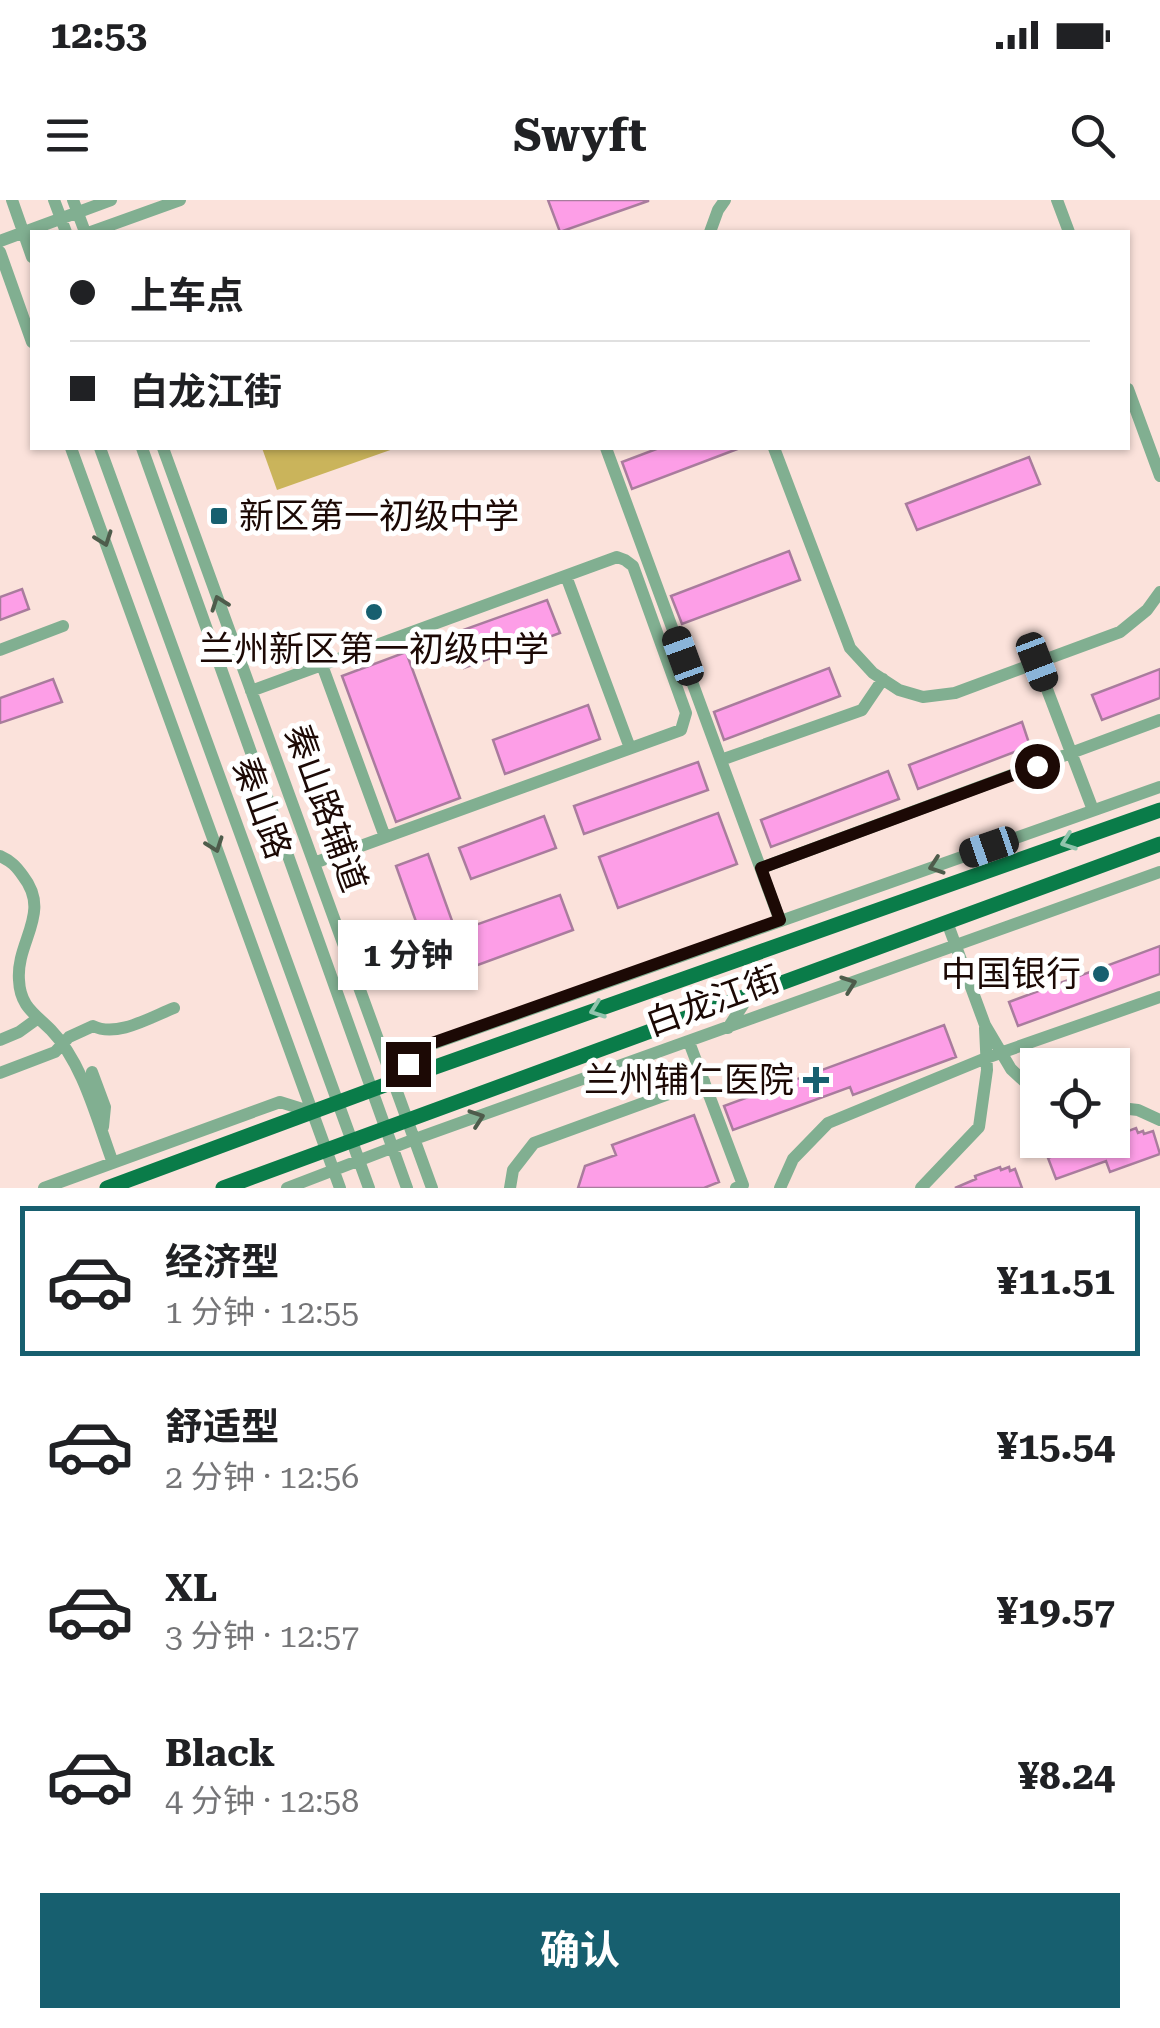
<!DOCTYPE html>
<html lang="zh">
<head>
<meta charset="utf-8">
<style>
	body { margin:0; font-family:"Roboto Serif","Noto Sans SC",serif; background:#f6f6f6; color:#202124; height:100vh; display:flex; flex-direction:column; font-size:38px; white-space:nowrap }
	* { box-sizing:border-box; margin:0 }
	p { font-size:32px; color:#757577 }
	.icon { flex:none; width:55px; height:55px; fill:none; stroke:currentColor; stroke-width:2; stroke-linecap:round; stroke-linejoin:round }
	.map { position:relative; height:988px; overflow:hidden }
	.panel { display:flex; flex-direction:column; background:#fff; flex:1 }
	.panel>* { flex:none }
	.top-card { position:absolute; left:30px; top:30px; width:1100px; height:220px; border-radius:0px; box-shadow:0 2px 8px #0004; display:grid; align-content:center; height:220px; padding:0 40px; background:#fff }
	.buttons { position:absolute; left:1020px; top:848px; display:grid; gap:20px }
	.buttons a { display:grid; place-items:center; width:110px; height:110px; border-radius:0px; background:#fff; box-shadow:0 2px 8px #0004; font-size:50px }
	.end { position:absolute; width:45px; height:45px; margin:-22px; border:12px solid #1c0905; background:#fff; box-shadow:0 0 0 5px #fff }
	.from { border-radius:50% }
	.bubble { position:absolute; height:70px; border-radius:0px; background:#fff; box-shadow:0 2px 8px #0004; font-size:32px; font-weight:700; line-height:70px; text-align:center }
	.car { position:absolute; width:30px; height:60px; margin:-30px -15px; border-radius:12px; box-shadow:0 0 8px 2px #0007; background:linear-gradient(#222 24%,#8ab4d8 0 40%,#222 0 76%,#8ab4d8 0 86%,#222 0) }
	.top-card b { display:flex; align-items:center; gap:35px; height:95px; font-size:38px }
	.top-card b+b { border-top:2px solid #e0e0e0 }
	.top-card i { width:25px; height:25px; background:#202124 }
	ul { padding:18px 0 0; list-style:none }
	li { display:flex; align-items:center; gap:30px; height:150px; margin:0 20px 15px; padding:0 20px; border:5px solid transparent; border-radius:0px }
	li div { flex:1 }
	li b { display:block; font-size:38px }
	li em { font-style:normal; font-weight:700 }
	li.current { border-color:#175f6f }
	li>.icon { width:90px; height:90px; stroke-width:1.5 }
	.primary-button { display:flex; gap:20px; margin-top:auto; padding:20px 40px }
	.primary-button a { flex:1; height:115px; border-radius:0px; background:#175f6f; color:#fff; font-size:40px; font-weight:700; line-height:115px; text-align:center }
	.status { display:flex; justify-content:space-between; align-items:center; height:70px; padding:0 50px; background:#fff; direction:ltr }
	.status svg { height:28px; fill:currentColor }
	header { display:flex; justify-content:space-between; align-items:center; height:130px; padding:0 40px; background:#fff; font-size:45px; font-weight:700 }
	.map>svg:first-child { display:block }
</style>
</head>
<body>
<div class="status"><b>12:53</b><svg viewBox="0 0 49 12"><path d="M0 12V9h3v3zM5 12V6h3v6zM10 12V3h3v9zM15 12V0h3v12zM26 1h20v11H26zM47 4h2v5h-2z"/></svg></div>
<header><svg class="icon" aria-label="menu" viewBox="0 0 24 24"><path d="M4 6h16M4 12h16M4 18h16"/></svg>Swyft<svg class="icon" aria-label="search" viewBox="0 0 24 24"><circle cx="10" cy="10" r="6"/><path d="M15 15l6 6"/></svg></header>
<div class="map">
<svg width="1160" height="988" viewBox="0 0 1160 988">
	<rect width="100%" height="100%" fill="#fbe2db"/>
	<path fill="#cab45b" d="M 262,248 L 396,248 L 277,290 Z"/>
	<path fill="#fd9ee7" stroke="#a97c9d" stroke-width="2.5" d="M 548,0 L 648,0 L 648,1 L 560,32 Z
		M 659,248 L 740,248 L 632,289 L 622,262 Z
		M 1029,257 L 1040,284 L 917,330 L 906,304 Z
		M 789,351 L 800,380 L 682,424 L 671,396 Z
		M 22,389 L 29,409 L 0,420 L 0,397 Z
		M 547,400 L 560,433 L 464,468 L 452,434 Z
		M 406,452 L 460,598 L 396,622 L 342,476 Z
		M 829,468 L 840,496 L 724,540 L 714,512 Z
		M 1160,469 L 1160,498 L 1102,520 L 1092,495 Z
		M 53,479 L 62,502 L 0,523 L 0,498 Z
		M 588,505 L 600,539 L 505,574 L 493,540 Z
		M 1022,522 L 1030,546 L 918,589 L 909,565 Z
		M 698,562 L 708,590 L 584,634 L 574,606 Z
		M 888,571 L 899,599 L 771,647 L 761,620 Z
		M 718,613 L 737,664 L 618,708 L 599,657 Z
		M 544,616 L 556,648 L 471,679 L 459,648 Z
		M 428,654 L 456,732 L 560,695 L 573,730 L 437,780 L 396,666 Z
		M 1160,746 L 1160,774 L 1018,826 L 1009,802 Z
		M 944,825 L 956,857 L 853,895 L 850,887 L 733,930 L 724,906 Z
		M 694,915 L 719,982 L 704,988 L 578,988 L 585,966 L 616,955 L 612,945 Z
		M 1136,928 L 1138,933 L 1143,931 L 1144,934 L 1153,931 L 1160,954 L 1110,972 L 1106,961 L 1056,979 L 1048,958 L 1053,956 L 1052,952 L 1060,949 L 1059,946 L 1075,940 L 1112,940 L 1112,937 Z
		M 1000,967 L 1001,970 L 1009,967 L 1010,971 L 1015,969 L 1022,988 L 955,988 L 976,979 L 975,976 Z"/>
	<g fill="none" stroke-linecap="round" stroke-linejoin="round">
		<path stroke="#81af91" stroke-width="12" d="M 12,0 L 32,57
			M 54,0 L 66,32
			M 73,0 L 85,32
			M 1057,0 L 1069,32
			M 91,32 L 180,0
			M 710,32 L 718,10 L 725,0
			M 0,41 L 111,0
			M 0,52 L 32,142
			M 1128,189 L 1160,276
			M 71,248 L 340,988
			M 100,248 L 369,988
			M 142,248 L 407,988
			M 163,248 L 432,988
			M 606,248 L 780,721
			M 774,248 L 850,448 L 873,473 L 899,490 L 923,497 L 955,493 L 1120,432 L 1147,410 L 1160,392
			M 566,376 L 630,548
			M 0,450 L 63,426
			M 1037,463 L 1093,610
			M 322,465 L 385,637
			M 251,491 L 617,357 L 625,360 L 633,366 L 686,513 L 681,530 L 314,663
			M 721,560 L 862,510 L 883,479
			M 0,656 C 11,661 16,666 23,676 C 52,713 16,741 19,780 C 20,806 34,813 51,830 C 83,863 97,920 113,963
			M 761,668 L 1160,520
			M 947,722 L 985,825 L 1011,869 L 1038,894
			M 728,828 L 750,794
			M 0,840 L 19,832 L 37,819
			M 689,842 L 743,985 L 736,988
			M 92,872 L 105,907 L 103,927
			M 0,873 L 55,852 L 69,837 L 93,826 C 117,838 151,817 174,808
			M 393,882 L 424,847 L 1160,587
			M 1112,907 L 1138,910 L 1160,920
			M 44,988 L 280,902 L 312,912
			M 287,988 L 415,939 L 1160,672
			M 510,988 L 513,970 L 534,943 L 704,881
			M 780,988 L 793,959 L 828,923 L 986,858 L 1160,797
			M 921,988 L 979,927 L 987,870 L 985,828"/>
		<path stroke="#0a7c49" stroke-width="15" d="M 107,988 L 393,882 L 1160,610
			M 223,988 L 1160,644"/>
	</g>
	<defs><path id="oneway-chevron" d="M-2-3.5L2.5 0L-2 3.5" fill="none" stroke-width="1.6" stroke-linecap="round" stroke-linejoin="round" transform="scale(2.5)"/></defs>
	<g stroke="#4e5c4b">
		<use href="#oneway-chevron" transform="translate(104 339) rotate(70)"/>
		<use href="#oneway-chevron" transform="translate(219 403) rotate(-110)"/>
		<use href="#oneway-chevron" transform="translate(215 645) rotate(70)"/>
		<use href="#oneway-chevron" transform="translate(936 666) rotate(161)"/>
		<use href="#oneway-chevron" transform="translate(849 784) rotate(-20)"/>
		<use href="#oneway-chevron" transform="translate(477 918) rotate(-19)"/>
	</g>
	<g stroke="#91c4ad">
		<use href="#oneway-chevron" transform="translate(1068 642) rotate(160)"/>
		<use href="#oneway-chevron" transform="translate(597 810) rotate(160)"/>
	</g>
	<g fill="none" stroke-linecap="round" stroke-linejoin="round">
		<path stroke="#1c0905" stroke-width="12" d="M 408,864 L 424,846 L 780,720 L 761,668 L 1037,566"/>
	</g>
	<g fill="#175f6f" stroke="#fff" stroke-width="4">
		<rect x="209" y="306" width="20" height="20" rx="5"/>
		<circle cx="374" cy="412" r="10"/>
		<circle cx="1101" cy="774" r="10"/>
		<path d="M811 865h10v10h10v10h-10v10h-10v-10h-10v-10h10z"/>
	</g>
	<g text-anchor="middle" stroke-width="10" stroke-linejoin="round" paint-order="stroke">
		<g font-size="35" fill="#1c0905" stroke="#fff" text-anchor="end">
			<text x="239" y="328" text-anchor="start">新区第一初级中学</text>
			<text x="374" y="461" text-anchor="middle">兰州新区第一初级中学</text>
			<text x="1081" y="786">中国银行</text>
			<text x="794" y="892">兰州辅仁医院</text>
		</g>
		<g font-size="35" fill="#1c0905" stroke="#fff">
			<text transform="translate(262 608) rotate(70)" y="12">秦山路</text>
			<text transform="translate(326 608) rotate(70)" y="12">秦山路辅道</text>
			<text transform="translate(713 801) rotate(-20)" y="12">白龙江街</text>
		</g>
	</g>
</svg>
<div class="buttons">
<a><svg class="icon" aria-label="locate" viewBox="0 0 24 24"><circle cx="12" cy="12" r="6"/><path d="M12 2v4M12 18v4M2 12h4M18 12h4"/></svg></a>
</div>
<i class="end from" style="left:1037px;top:566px"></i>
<i class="end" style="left:408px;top:864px"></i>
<div class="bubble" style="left:338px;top:720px;width:140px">1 分钟</div>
<i class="car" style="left:683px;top:456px;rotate:340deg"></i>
<i class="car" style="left:1037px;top:462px;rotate:159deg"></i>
<i class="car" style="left:989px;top:647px;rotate:251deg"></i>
<div class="top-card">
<b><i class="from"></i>上车点</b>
<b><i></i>白龙江街</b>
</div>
</div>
<section class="panel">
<ul>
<li class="current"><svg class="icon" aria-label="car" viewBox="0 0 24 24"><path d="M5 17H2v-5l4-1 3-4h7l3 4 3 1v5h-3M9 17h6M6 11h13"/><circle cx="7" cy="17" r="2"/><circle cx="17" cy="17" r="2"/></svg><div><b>经济型</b><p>1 分钟 · 12:55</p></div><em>¥11.51</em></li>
<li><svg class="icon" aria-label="car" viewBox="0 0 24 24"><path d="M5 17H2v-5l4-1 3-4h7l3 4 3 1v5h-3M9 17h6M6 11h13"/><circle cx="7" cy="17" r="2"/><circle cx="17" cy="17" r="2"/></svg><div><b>舒适型</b><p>2 分钟 · 12:56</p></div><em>¥15.54</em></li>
<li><svg class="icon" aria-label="car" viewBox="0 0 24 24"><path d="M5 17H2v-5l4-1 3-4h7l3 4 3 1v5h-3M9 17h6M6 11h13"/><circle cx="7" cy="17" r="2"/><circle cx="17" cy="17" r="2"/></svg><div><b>XL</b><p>3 分钟 · 12:57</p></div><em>¥19.57</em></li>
<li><svg class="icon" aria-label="car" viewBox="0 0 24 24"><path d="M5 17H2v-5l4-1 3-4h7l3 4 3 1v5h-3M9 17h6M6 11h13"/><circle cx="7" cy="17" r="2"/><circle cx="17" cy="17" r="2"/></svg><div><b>Black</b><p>4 分钟 · 12:58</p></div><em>¥8.24</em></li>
</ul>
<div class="primary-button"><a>确认</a></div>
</section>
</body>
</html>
